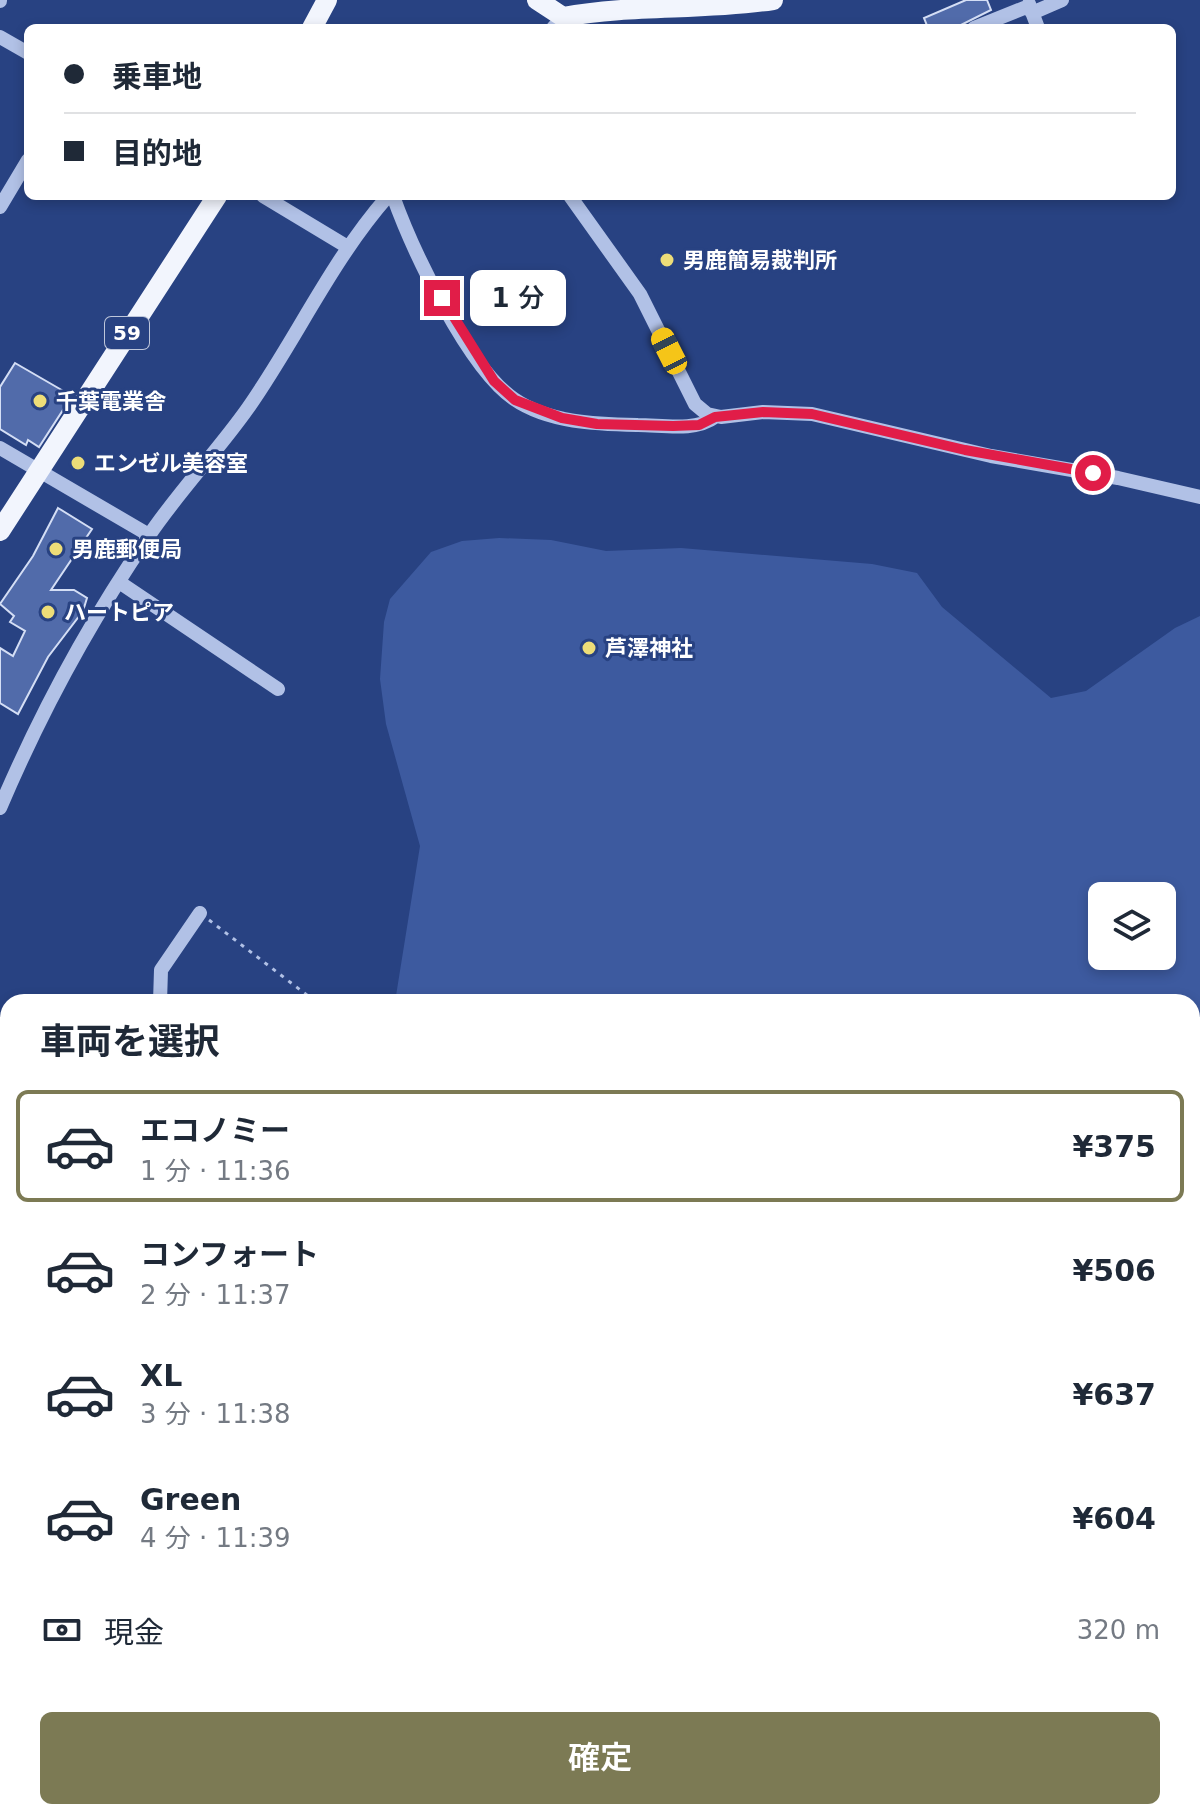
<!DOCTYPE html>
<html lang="ja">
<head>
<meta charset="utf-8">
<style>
	body { margin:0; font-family:"DejaVu Sans","Noto Sans JP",sans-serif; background:#f6f6f7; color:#1f2937; height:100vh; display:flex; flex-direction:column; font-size:30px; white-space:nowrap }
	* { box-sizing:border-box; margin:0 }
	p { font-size:26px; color:#747a83 }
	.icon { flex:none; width:44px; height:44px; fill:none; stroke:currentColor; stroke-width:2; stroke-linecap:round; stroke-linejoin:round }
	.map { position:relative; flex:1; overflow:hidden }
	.drawer { position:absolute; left:0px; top:994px; width:1200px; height:826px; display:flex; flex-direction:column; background:#fff; border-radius:24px 24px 0 0; box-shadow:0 4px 12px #0003 }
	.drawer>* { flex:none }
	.banner { position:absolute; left:24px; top:24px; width:1152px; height:176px; border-radius:12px; box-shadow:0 4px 12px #0003; display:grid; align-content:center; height:176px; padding:0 40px; background:#fff }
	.controls { position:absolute; left:1088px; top:882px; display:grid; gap:16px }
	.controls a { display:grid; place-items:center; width:88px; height:88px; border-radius:12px; background:#fff; box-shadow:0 4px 12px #0003; font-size:40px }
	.end { position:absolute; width:36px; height:36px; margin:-18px; border:10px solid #e11d48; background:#fff; box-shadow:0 0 0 4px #fff }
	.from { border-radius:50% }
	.bubble { position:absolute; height:56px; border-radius:12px; background:#fff; box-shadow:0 4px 12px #0003; font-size:26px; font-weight:600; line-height:56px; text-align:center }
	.car { position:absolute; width:24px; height:48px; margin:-24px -12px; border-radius:10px; box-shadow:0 0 6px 2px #0007; background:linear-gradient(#f5c518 24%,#345 0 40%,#f5c518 0 76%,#345 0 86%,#f5c518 0) }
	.banner b { display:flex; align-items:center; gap:28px; height:76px; font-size:30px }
	.banner b+b { border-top:2px solid #e0e1e3 }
	.banner i { width:20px; height:20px; background:#1f2937 }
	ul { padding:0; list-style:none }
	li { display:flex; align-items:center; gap:24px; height:112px; margin:0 16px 12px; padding:0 24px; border:4px solid transparent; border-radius:12px }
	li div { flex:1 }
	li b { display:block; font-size:30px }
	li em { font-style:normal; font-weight:600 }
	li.on { border-color:#7c7a54 }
	li>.icon { width:72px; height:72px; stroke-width:1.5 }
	h2 { padding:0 40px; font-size:36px; line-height:96px }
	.pay { display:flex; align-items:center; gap:20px; height:88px; padding:0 40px; font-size:30px }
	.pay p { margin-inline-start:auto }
	.action { display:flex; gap:16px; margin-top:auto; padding:16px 40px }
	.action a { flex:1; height:92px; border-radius:12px; background:#7c7a54; color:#fff; font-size:32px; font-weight:600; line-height:92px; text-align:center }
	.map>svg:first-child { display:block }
</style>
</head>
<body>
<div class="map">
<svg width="1200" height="1819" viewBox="0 0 1200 1819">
	<rect width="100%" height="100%" fill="#284282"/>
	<path fill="#3d5a9f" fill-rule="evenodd" d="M 499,538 L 551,540 L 606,551 L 681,548 L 872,564 L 917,573 L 942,607 L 1051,698 L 1086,691 L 1175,628 L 1200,616 L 1200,1819 L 1035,1819 L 1022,1812 L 1192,1812 L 1192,1002 L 395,1002 L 420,846 L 386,724 L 380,679 L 384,622 L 390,599 L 431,552 L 462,541 ZM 1162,896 L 1162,956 L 1102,956 L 1102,896 Z
		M 226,1812 L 482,1812 L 486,1819 L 225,1819 Z"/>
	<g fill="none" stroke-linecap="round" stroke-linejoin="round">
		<path stroke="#a6bae6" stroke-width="4" d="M 0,1099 L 8,1104
			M 987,1812 L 1005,1819
			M 1042,1819 L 1065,1819"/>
	</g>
	<path fill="#516baa" stroke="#d4def5" stroke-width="2" d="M 966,0 L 987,0 L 991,10 L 955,28 L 928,28 L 924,18 Z
		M 15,363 L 72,396 L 39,447 L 28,440 L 26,445 L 0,429 L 0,387 Z
		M 58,508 L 92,529 L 51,590 L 74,590 L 87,598 L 83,611 L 48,657 L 18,714 L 0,703 L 0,648 L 13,656 L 25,631 L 10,622 L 14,616 L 0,604 L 33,556 Z"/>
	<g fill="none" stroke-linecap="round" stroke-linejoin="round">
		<path stroke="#b1c1e6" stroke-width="3" stroke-dasharray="4 6" stroke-linecap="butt" d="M 209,920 L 316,1002
			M 1192,1380 L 1200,1377
			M 943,1812 L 956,1819
			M 1071,1812 L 1089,1819
			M 190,1819 L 222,1816
			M 1016,1819 L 1048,1812"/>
		<path stroke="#b1c1e6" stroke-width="14" d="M 0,1 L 0,0
			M 1029,4 L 1038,28
			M 1032,13 L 1062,0
			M 553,28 L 563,17 L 578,28
			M 974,28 L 1029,6
			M 0,37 L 28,53
			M 263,196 L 346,246
			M 393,196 C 412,249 468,368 514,399 C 549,423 597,424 638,425 C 662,425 695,432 715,417
			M 570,196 L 640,294 L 695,404 L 707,414 L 721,417 L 763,412 L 812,414 L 991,456 L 1118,478 L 1200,497
			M 0,207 L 28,160
			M 0,448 L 149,535
			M 119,582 L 278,689
			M 0,808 C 40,714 90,621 148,537 C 178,492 217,452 248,408 C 297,338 331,261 388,196
			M 160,1002 L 161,970 L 200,913
			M 0,1162 L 8,1166
			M 0,1515 L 8,1524
			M 0,1601 L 8,1600
			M 0,1745 L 8,1741
			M 0,1789 L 8,1785
			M 236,1812 L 238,1819"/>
		<path stroke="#f2f5fd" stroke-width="20" d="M 537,0 L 563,17 C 633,4 703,11 773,0
			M 312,28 L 327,0
			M 0,531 L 217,196"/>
	</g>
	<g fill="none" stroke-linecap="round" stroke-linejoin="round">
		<path stroke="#e11d48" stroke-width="10" d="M 442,298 L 494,381 L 515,400 L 562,418 L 597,424 L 673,426 L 699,425 L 715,417 L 763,412 L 812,414 L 965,450 L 1093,473"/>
	</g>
	<g fill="#eddd78" stroke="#284282" stroke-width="3">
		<circle cx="667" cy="260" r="8"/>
		<circle cx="40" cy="401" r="8"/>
		<circle cx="78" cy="463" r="8"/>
		<circle cx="56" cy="549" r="8"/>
		<circle cx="48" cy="612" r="8"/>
		<circle cx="589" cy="648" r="8"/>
	</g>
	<g text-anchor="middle" stroke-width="6" stroke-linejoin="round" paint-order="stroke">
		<rect fill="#284282" stroke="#bec6da" stroke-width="2" x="105" y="317" width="44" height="32" rx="6"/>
		<g font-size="20" font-weight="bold" fill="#fff">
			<text x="127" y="340">59</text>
		</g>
		<g font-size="22" font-weight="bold" fill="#fff" stroke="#284282" text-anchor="start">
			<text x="683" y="268">男鹿簡易裁判所</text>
			<text x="56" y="409">千葉電業舎</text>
			<text x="94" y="471">エンゼル美容室</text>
			<text x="72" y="557">男鹿郵便局</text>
			<text x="64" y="620">ハートピア</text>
			<text x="605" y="656">芦澤神社</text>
		</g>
	</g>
</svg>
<div class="controls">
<a><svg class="icon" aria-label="layers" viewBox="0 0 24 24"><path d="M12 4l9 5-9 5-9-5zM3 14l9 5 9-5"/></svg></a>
</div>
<i class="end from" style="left:1093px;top:473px"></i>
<i class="end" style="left:442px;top:298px"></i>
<div class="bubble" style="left:470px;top:270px;width:96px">1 分</div>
<i class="car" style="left:669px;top:351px;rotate:333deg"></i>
<div class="banner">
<b><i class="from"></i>乗車地</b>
<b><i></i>目的地</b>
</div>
<section class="drawer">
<h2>車両を選択</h2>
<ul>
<li class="on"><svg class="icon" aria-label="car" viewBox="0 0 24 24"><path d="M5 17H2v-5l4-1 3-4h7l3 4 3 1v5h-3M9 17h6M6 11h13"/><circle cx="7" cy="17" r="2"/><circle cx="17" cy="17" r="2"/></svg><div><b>エコノミー</b><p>1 分 · 11:36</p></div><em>¥375</em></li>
<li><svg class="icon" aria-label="car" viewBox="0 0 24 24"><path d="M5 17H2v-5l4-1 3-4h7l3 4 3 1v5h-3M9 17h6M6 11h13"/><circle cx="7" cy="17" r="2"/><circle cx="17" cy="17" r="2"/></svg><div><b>コンフォート</b><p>2 分 · 11:37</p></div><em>¥506</em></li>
<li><svg class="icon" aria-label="car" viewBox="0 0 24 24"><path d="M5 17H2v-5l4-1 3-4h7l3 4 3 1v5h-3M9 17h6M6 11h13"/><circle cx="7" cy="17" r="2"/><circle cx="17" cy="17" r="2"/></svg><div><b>XL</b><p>3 分 · 11:38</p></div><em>¥637</em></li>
<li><svg class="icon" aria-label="car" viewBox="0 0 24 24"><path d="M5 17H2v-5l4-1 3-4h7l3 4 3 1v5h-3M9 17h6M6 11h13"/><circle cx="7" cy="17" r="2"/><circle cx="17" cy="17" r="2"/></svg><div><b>Green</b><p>4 分 · 11:39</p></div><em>¥604</em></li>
</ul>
<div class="pay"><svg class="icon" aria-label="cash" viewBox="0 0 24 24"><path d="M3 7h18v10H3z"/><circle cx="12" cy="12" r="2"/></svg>現金<p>320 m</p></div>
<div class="action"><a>確定</a></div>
</section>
</div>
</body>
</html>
